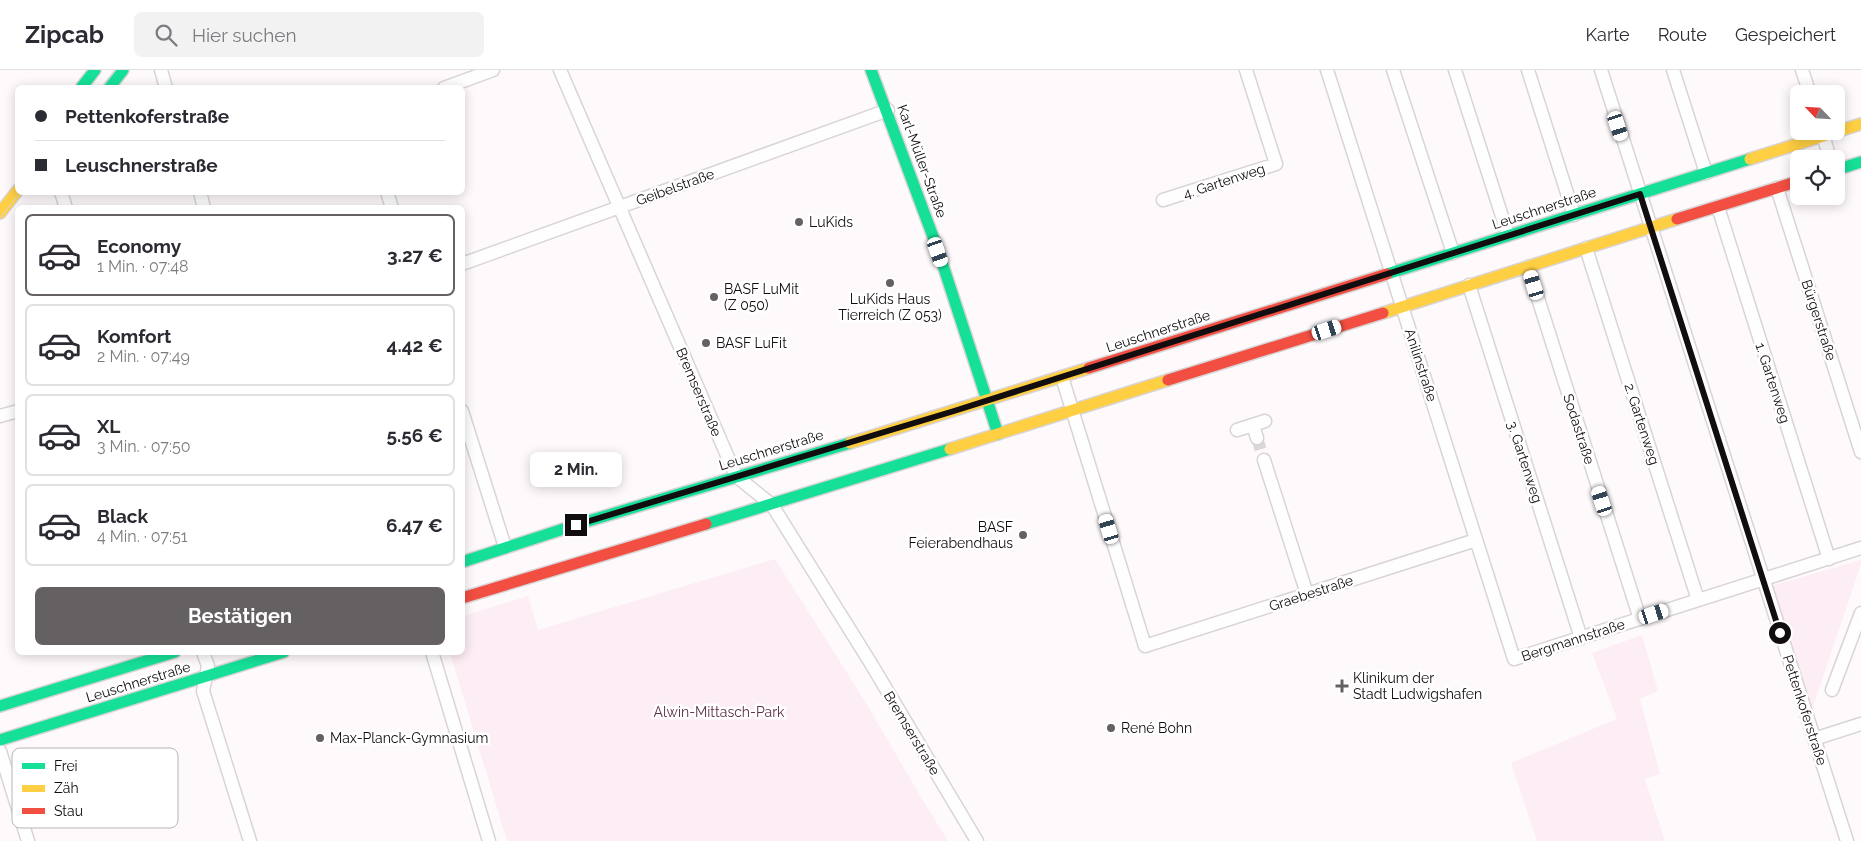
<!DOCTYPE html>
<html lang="de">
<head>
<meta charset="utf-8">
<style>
	body { margin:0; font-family:Raleway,sans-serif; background:#f2f2f3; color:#2b2b33; height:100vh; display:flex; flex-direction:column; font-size:19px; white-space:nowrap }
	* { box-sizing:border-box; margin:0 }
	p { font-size:16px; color:#7c7c81 }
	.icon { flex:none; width:28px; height:28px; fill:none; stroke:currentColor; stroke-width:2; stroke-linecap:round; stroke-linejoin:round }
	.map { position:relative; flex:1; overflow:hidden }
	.drawer { position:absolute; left:15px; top:135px; width:450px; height:450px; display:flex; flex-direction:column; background:#fff; border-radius:8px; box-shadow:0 2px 12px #0003 }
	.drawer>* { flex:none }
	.top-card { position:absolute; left:15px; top:15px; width:450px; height:110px; border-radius:8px; box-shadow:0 2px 12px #0003; display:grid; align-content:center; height:110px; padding:0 20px; background:#fff }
	.needle { width:32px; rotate:295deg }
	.tools { position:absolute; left:1790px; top:15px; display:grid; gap:10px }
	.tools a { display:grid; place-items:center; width:55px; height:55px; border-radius:8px; background:#fff; box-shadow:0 2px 12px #0003; font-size:25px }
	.end { position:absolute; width:22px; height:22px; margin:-11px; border:6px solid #120d0f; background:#fff; box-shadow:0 0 0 2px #fff }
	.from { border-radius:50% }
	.bubble { position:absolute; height:35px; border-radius:8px; background:#fff; box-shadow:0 2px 12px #0003; font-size:16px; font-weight:700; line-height:35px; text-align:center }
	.car { position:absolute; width:15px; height:30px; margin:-15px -8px; border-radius:6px; box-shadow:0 0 4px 1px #0007; background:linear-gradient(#fff 24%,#345 0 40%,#fff 0 76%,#345 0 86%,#fff 0) }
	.top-card b { display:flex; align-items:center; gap:18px; height:48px; font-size:19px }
	.top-card b+b { border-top:1px solid #e1e1e2 }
	.top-card i { width:12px; height:12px; background:#2b2b33 }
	ul { padding:9px 0 0; list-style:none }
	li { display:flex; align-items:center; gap:15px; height:82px; margin:0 10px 8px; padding:0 10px; border:2px solid #e1e1e2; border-radius:8px }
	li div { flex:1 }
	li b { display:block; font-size:19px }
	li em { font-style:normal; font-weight:700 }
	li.current { border-color:#656062 }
	li>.icon { width:45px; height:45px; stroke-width:1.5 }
	.primary-button { display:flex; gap:10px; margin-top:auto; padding:10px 20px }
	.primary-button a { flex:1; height:58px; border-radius:8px; background:#656062; color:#fff; font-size:20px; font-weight:700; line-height:58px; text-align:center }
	header { display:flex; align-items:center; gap:30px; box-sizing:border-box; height:70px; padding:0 25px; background:#fff; border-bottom:1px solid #e1e1e2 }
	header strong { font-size:24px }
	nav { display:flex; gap:28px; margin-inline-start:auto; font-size:18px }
	.search { width:350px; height:45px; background:#f2f2f3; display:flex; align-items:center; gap:12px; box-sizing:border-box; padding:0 18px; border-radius:8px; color:#7c7c81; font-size:19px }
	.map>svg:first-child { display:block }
</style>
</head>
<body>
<header>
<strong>Zipcab</strong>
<div class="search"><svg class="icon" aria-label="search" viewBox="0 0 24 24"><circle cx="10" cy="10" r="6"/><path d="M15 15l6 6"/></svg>Hier suchen</div>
<nav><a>Karte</a><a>Route</a><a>Gespeichert</a></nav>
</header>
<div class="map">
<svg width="1861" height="771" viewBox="0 0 1861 771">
	<rect width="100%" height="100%" fill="#fefafc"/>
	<path fill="#fdedf4" d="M 775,489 L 866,633 L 919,724 L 948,771 L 507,771 L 450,583 L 462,582 L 463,546 L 528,526 L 538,560 Z
		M 1861,490 L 1861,494 L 1812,640 L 1771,516 Z
		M 1642,565 L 1658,621 L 1640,629 L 1660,704 L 1645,709 L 1665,771 L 1537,771 L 1511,693 L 1617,649 L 1592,583 Z"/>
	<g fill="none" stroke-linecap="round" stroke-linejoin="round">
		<path stroke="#dbd6d8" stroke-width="12" stroke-dasharray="12 6" stroke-linecap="butt" d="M 1257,368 L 1264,390"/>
		<defs>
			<path id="street" d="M 161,0 L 166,18
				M 560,0 L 736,406 L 772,435 L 870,592 L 977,771
				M 1327,0 L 1514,589 L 1861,478
				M 1393,0 L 1453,183
				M 1455,0 L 1508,165
				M 1528,0 L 1574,145
				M 1601,0 L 1847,771
				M 1673,0 L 1706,103
				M 1802,0 L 1810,24
				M 444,18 L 493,0
				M 1822,61 L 1830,89
				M 1777,118 L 1861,382
				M 61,122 L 66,138
				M 200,122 L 204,138
				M 387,122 L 392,138
				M 1163,130 L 1276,94 L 1246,0
				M 1718,137 L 1829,489
				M 1586,178 L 1698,530
				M 462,194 L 888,40
				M 1528,197 L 1640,549
				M 1469,215 L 1581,568
				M 1062,307 L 1145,576 L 1476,470
				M 462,341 L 505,477
				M 0,346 L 18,341
				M 1253,355 L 1257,368
				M 1237,360 L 1265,351
				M 1264,390 L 1307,524
				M 203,582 L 208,596 L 203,621 L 250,771
				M 432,582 L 489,771
				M 1832,620 L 1861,543
				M 1814,669 L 1861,654
				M 0,681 L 28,771"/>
			<path id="fast" d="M 871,0 L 938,180 L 998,364
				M 81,18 L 95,0
				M 109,18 L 123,0
				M 1836,100 L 1861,92
				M 1387,204 L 1750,89
				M 706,454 L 950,379
				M 462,492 L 585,452 L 850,373
				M 0,636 L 175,582
				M 0,670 L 284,582"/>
			<path id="slow" d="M 1750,89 L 1861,54
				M 0,143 L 18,120
				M 1383,243 L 1677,149
				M 850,373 L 1089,298
				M 950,379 L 1168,310"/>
			<path id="jam" d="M 1677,149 L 1799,111
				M 1089,298 L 1387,204
				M 1168,310 L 1383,243
				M 462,528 L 706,454"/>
		</defs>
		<use href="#street" stroke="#d9d4d6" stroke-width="15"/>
		<use href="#fast" stroke="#d9d4d6" stroke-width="14"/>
		<use href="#slow" stroke="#d9d4d6" stroke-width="14"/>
		<use href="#jam" stroke="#d9d4d6" stroke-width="14"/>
		<use href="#street" stroke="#fffeff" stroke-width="12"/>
		<use href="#fast" stroke="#16e098" stroke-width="11"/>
		<use href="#slow" stroke="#ffcf43" stroke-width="11"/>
		<use href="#jam" stroke="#f24e42" stroke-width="11"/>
		<path stroke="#d8d7d7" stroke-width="1" d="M 102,18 L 116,0
			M 0,148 L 20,122"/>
	</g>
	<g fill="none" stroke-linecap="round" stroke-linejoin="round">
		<path stroke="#120d0f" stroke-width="6" d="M 576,455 L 954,341 L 1640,124 L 1780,563"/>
	</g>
	<g fill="#656062" stroke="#fff" stroke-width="2">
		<circle cx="799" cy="152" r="5"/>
		<circle cx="890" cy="213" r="5"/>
		<circle cx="714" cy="227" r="5"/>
		<circle cx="706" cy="273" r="5"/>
		<circle cx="1023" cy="465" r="5"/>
		<path d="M1339.5 608.5h5v5h5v5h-5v5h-5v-5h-5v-5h5z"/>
		<circle cx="1111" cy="658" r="5"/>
		<circle cx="320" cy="668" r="5"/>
	</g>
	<g text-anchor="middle" stroke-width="5" stroke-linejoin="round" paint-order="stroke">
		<g font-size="14" fill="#120d0f" stroke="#fff">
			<text transform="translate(922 91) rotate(70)" y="5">Karl-Müller-Straße</text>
			<text transform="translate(1224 111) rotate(-18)" y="5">4. Gartenweg</text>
			<text transform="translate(675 117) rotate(-20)" y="5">Geibelstraße</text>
			<text transform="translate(1544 138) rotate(-18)" y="5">Leuschnerstraße</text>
			<text transform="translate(1819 250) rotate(72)" y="5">Bürgerstraße</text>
			<text transform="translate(1158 261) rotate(-18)" y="5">Leuschnerstraße</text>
			<text transform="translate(1421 295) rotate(72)" y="5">Anilinstraße</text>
			<text transform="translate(1773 313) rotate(72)" y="5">1. Gartenweg</text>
			<text transform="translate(699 322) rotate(67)" y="5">Bremserstraße</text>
			<text transform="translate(1642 354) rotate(72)" y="5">2. Gartenweg</text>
			<text transform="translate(1579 359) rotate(72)" y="5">Sodastraße</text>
			<text transform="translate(771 380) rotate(-17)" y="5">Leuschnerstraße</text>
			<text transform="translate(1525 392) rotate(72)" y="5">3. Gartenweg</text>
			<text transform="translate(1311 523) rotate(-18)" y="5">Graebestraße</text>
			<text transform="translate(1573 570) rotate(-18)" y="5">Bergmannstraße</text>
			<text transform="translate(138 612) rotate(-17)" y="5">Leuschnerstraße</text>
			<text transform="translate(1805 640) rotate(72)" y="5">Pettenkoferstraße</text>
			<text transform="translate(912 663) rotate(59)" y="5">Bremserstraße</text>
		</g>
		<g font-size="14" fill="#120d0f" stroke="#fff" text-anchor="start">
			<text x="809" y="157">LuKids</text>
			<text x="724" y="224">BASF LuMit<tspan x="724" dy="16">(Z 050)</tspan></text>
			<text x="890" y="234" text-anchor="middle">LuKids Haus<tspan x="890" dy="16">Tierreich (Z 053)</tspan></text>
			<text x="716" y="278">BASF LuFit</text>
			<text x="1013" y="462" text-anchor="end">BASF<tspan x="1013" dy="16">Feierabendhaus</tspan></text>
			<text x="1353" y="613">Klinikum der<tspan x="1353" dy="16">Stadt Ludwigshafen</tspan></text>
			<text x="1121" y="663">René Bohn</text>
			<text x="330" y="673">Max-Planck-Gymnasium</text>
		</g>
		<g font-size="14" fill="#5d3149" stroke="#fff">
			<text x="719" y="647">Alwin-Mittasch-Park</text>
		</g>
	</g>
	<rect x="12" y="678" width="166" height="80" rx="8" fill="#fff" stroke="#b8b6b7" stroke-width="1"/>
	<rect x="22" y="693" width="23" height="6" fill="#16e098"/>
	<rect x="22" y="715" width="23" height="7" fill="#ffcf43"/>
	<rect x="22" y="738" width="23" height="6" fill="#f24e42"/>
	<g font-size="14" fill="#120d0f">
		<text x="54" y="701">Frei</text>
		<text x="54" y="723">Zäh</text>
		<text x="54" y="746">Stau</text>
	</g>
</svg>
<div class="tools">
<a><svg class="needle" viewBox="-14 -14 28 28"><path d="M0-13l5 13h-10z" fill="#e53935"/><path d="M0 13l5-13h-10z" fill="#7c7c81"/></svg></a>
<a><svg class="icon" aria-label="locate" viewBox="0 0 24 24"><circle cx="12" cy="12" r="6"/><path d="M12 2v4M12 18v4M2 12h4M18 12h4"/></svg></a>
</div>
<i class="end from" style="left:1780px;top:563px"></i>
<i class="end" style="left:576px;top:455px"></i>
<div class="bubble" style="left:530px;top:382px;width:92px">2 Min.</div>
<i class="car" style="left:1618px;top:56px;rotate:162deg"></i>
<i class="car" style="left:938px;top:182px;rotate:161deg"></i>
<i class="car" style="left:1534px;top:215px;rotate:343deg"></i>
<i class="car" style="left:1327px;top:260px;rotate:72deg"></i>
<i class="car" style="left:1602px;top:431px;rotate:342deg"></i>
<i class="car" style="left:1109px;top:459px;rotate:343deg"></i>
<i class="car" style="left:1654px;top:544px;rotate:72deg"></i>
<div class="top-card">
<b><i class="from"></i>Pettenkoferstraße</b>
<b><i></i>Leuschnerstraße</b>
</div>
<section class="drawer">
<ul>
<li class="current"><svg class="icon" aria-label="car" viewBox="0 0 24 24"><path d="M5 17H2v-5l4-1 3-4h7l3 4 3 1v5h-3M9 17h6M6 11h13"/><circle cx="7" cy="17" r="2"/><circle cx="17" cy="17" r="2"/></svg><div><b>Economy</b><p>1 Min. · 07:48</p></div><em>3.27 €</em></li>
<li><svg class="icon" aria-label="car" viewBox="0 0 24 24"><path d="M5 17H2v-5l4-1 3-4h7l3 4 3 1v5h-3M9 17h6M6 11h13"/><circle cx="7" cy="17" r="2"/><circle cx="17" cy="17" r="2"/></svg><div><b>Komfort</b><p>2 Min. · 07:49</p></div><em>4.42 €</em></li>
<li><svg class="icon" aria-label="car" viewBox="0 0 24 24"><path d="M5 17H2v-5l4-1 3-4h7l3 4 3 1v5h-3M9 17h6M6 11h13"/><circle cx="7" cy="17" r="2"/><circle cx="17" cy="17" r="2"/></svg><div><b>XL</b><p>3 Min. · 07:50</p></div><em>5.56 €</em></li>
<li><svg class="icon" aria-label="car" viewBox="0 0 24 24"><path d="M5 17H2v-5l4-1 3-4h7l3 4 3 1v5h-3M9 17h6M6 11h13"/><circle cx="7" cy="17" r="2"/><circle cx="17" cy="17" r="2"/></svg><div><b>Black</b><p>4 Min. · 07:51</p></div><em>6.47 €</em></li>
</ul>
<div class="primary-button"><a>Bestätigen</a></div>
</section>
</div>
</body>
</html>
